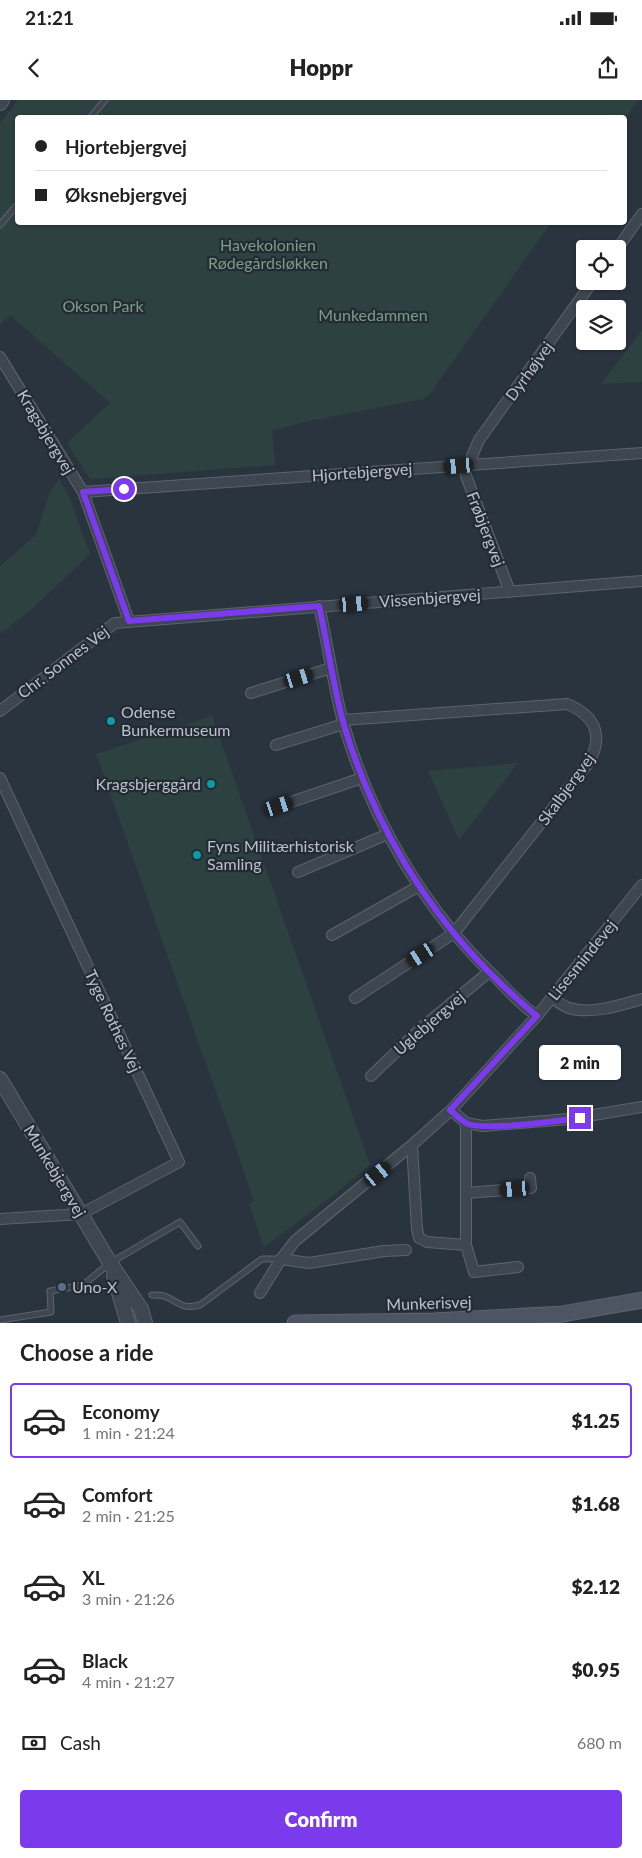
<!DOCTYPE html>
<html lang="en">
<head>
<meta charset="utf-8">
<style>
	body { margin:0; font-family:Lato,sans-serif; background:#f6f6f6; color:#222; height:100vh; display:flex; flex-direction:column; font-size:19px; white-space:nowrap }
	* { box-sizing:border-box; margin:0 }
	p { font-size:16px; color:#767676 }
	.icon { flex:none; width:28px; height:28px; fill:none; stroke:currentColor; stroke-width:2; stroke-linecap:round; stroke-linejoin:round }
	.map { position:relative; height:1223px; overflow:hidden }
	.panel { display:flex; flex-direction:column; background:#fff; flex:1 }
	.panel>* { flex:none }
	.top-card { position:absolute; left:15px; top:15px; width:612px; height:110px; border-radius:5px; box-shadow:0 1px 4px #0004; display:grid; align-content:center; height:110px; padding:0 20px; background:#fff }
	.fabs { position:absolute; left:576px; top:140px; display:grid; gap:10px }
	.fabs a { display:grid; place-items:center; width:50px; height:50px; border-radius:5px; background:#fff; box-shadow:0 1px 4px #0004; font-size:25px }
	.end { position:absolute; width:22px; height:22px; margin:-11px; border:6px solid #7c3aed; background:#fff; box-shadow:0 0 0 2px #fff }
	.from { border-radius:50% }
	.bubble { position:absolute; height:35px; border-radius:5px; background:#fff; box-shadow:0 1px 4px #0004; font-size:16px; font-weight:800; line-height:35px; text-align:center }
	.car { position:absolute; width:15px; height:30px; margin:-15px -8px; border-radius:6px; box-shadow:0 0 4px 1px #0007; background:linear-gradient(#222 24%,#8ab4d8 0 40%,#222 0 76%,#8ab4d8 0 86%,#222 0) }
	.top-card b { display:flex; align-items:center; gap:18px; height:48px; font-size:19px }
	.top-card b+b { border-top:1px solid #e0e0e0 }
	.top-card i { width:12px; height:12px; background:#222 }
	ul { padding:0; list-style:none }
	li { display:flex; align-items:center; gap:15px; height:75px; margin:0 10px 8px; padding:0 10px; border:2px solid transparent; border-radius:5px }
	li div { flex:1 }
	li b { display:block; font-size:19px }
	li em { font-style:normal; font-weight:800 }
	li.active { border-color:#7c3aed }
	li>.icon { width:45px; height:45px; stroke-width:1.5 }
	h2 { padding:0 20px; font-size:22px; line-height:60px }
	.pay { display:flex; align-items:center; gap:12px; height:55px; padding:0 20px; font-size:19px }
	.pay p { margin-inline-start:auto }
	.action { display:flex; gap:10px; margin-top:auto; padding:10px 20px }
	.action a { flex:1; height:58px; border-radius:5px; background:#7c3aed; color:#fff; font-size:20px; font-weight:800; line-height:58px; text-align:center }
	.status { display:flex; justify-content:space-between; align-items:center; height:35px; padding:0 25px; background:#fff; direction:ltr }
	.status svg { height:14px; fill:currentColor }
	header { display:flex; justify-content:space-between; align-items:center; height:65px; padding:0 20px; background:#fff; font-size:22px; font-weight:800 }
	.map>svg:first-child { display:block }
</style>
</head>
<body>
<div class="status"><b>21:21</b><svg viewBox="0 0 49 12"><path d="M0 12V9h3v3zM5 12V6h3v6zM10 12V3h3v9zM15 12V0h3v12zM26 1h20v11H26zM47 4h2v5h-2z"/></svg></div>
<header><svg class="icon" aria-label="back" viewBox="0 0 24 24"><path d="M15 5l-7 7 7 7"/></svg>Hoppr<svg class="icon" aria-label="share" viewBox="0 0 24 24"><path d="M12 15V3M7 8l5-5 5 5M5 13v7h14v-7"/></svg></header>
<div class="map">
<svg width="642" height="1223" viewBox="0 0 642 1223">
	<rect width="100%" height="100%" fill="#2a343f"/>
	<path fill="#2d4141" d="M 18,0 L 638,0 L 625,19 L 625,18 L 18,18 L 18,122 L 551,123 L 429,295 L 423,299 L 304,322 L 272,331 L 275,365 L 90,379 L 67,343 L 110,303 L 10,215 L 0,225 L 0,23 Z
		M 642,230 L 642,282 L 601,284 Z
		M 59,379 L 68,394 L 90,454 L 33,508 L 0,534 L 0,466 L 36,435 L 49,394 Z
		M 212,616 L 370,1065 L 326,1101 L 264,1147 L 249,1105 L 254,1101 L 237,1051 L 96,654 Z
		M 518,663 L 459,740 L 428,671 Z"/>
	<g fill="none" stroke-linecap="round" stroke-linejoin="round">
		<defs>
			<path id="service" d="M 90,18 L 105,0
				M 0,125 L 18,104
				M 152,1195 C 155,1195 161,1195 164,1196 C 180,1202 181,1210 200,1205 L 262,1159 L 280,1159
				M 0,1220 L 51,1212 L 50,1191 L 83,1185 L 110,1163 L 180,1122 L 198,1146"/>
			<path id="minor" d="M 617,149 L 642,114
				M 0,257 L 83,392 L 129,521
				M 473,364 L 472,356 L 479,340 L 593,181
				M 465,365 L 466,376 L 510,492
				M 83,392 L 642,353
				M 319,506 C 328,545 333,584 343,622 C 371,719 424,810 498,880 C 510,893 523,906 537,916
				M 251,593 L 331,568
				M 0,611 L 115,523 L 642,481
				M 343,620 L 567,604 C 597,616 605,639 586,666 L 454,833 L 355,898
				M 276,645 L 344,624
				M 0,678 L 179,1062 L 81,1114 L 0,1119
				M 279,706 L 362,678
				M 298,772 L 388,734
				M 332,835 L 419,786
				M 552,898 C 557,901 563,906 569,908 C 591,915 621,905 642,899
				M 371,976 L 420,929 L 489,872
				M 451,1010 L 466,1023 L 483,1026 L 569,1019 L 642,1007
				M 466,1023 L 466,1145 L 474,1172 L 518,1167
				M 412,1045 L 417,1129 L 419,1138 L 427,1142 L 466,1145
				M 466,1093 L 531,1088 L 530,1078
				M 281,1159 L 309,1163 L 384,1151 L 406,1150
				M 260,1193 L 281,1159 L 295,1141 L 412,1045 L 451,1010 L 537,916 L 642,785"/>
			<path id="tertiary" d="M 0,3 L 2,0
				M 0,979 L 110,1163 L 141,1209 L 145,1223
				M 114,1176 L 128,1223"/>
			<path id="secondary" d="M 556,1215 L 642,1200
				M 295,1223 L 434,1221 L 564,1214"/>
		</defs>
		<use href="#service" stroke="#5c646d" stroke-width="7"/>
		<use href="#minor" stroke="#5c646d" stroke-width="12"/>
		<use href="#tertiary" stroke="#5c646d" stroke-width="16"/>
		<use href="#secondary" stroke="#5c646d" stroke-width="17"/>
		<use href="#service" stroke="#3e4650" stroke-width="5"/>
		<use href="#minor" stroke="#3e4650" stroke-width="10"/>
		<use href="#tertiary" stroke="#3e4650" stroke-width="14"/>
		<use href="#secondary" stroke="#4d5562" stroke-width="15"/>
	</g>
	<g fill="none" stroke-linecap="round" stroke-linejoin="round">
		<path stroke="#7c3aed" stroke-width="6" d="M 124,389 L 83,392 L 129,521 L 319,506 C 328,546 333,586 344,625 C 373,723 427,813 500,883 C 512,894 524,906 537,916 L 450,1010 C 456,1015 461,1021 468,1024 C 488,1031 557,1021 580,1018"/>
	</g>
	<g fill="#0f9aa8" stroke="#232b35" stroke-width="2">
		<circle cx="111" cy="621" r="5"/>
		<circle cx="211" cy="684" r="5"/>
		<circle cx="197" cy="755" r="5"/>
	</g>
	<circle fill="#5c6f8a" stroke="#232b35" stroke-width="2" cx="62" cy="1187" r="5"/>
	<g text-anchor="middle" stroke-width="4.5" stroke-linejoin="round" paint-order="stroke">
		<g font-size="16" fill="#7c9d83" stroke="#232b35">
			<text x="268" y="151">Havekolonien<tspan x="268" dy="18">Rødegårdsløkken</tspan></text>
			<text x="103" y="212">Okson Park</text>
			<text x="373" y="221">Munkedammen</text>
		</g>
		<g font-size="16" fill="#bbc1ca" stroke="#232b35">
			<text transform="translate(529 271) rotate(-54)" y="6">Dyrhøjvej</text>
			<text transform="translate(46 332) rotate(59)" y="6">Kragsbjergvej</text>
			<text transform="translate(362 372) rotate(-4)" y="6">Hjortebjergvej</text>
			<text transform="translate(486 429) rotate(69)" y="6">Frøbjergvej</text>
			<text transform="translate(430 498) rotate(-4)" y="6">Vissenbjergvej</text>
			<text transform="translate(63 562) rotate(-37)" y="6">Chr. Sonnes Vej</text>
			<text transform="translate(566 689) rotate(-54)" y="6">Skalbjergvej</text>
			<text transform="translate(582 860) rotate(-51)" y="6">Lisesmindevej</text>
			<text transform="translate(113 921) rotate(65)" y="6">Tyge Rothes Vej</text>
			<text transform="translate(429 923) rotate(-41)" y="6">Uglebjergvej</text>
			<text transform="translate(55 1071) rotate(59)" y="6">Munkebjergvej</text>
			<text transform="translate(429 1203) rotate(-2)" y="6">Munkerisvej</text>
		</g>
		<g font-size="16" fill="#bbc1ca" stroke="#232b35" text-anchor="start">
			<text x="121" y="618">Odense<tspan x="121" dy="18">Bunkermuseum</tspan></text>
			<text x="201" y="690" text-anchor="end">Kragsbjerggård</text>
			<text x="207" y="752">Fyns Militærhistorisk<tspan x="207" dy="18">Samling</tspan></text>
			<text x="72" y="1193">Uno-X</text>
		</g>
	</g>
</svg>
<div class="fabs">
<a><svg class="icon" aria-label="locate" viewBox="0 0 24 24"><circle cx="12" cy="12" r="6"/><path d="M12 2v4M12 18v4M2 12h4M18 12h4"/></svg></a>
<a><svg class="icon" aria-label="layers" viewBox="0 0 24 24"><path d="M12 4l9 5-9 5-9-5zM3 14l9 5 9-5"/></svg></a>
</div>
<i class="end from" style="left:124px;top:389px"></i>
<i class="end" style="left:580px;top:1018px"></i>
<div class="bubble" style="left:539px;top:945px;width:82px">2 min</div>
<i class="car" style="left:459px;top:366px;rotate:266deg"></i>
<i class="car" style="left:354px;top:504px;rotate:86deg"></i>
<i class="car" style="left:299px;top:578px;rotate:73deg"></i>
<i class="car" style="left:279px;top:706px;rotate:72deg"></i>
<i class="car" style="left:421px;top:855px;rotate:237deg"></i>
<i class="car" style="left:378px;top:1074px;rotate:51deg"></i>
<i class="car" style="left:515px;top:1089px;rotate:266deg"></i>
<div class="top-card">
<b><i class="from"></i>Hjortebjergvej</b>
<b><i></i>Øksnebjergvej</b>
</div>
</div>
<section class="panel">
<h2>Choose a ride</h2>
<ul>
<li class="active"><svg class="icon" aria-label="car" viewBox="0 0 24 24"><path d="M5 17H2v-5l4-1 3-4h7l3 4 3 1v5h-3M9 17h6M6 11h13"/><circle cx="7" cy="17" r="2"/><circle cx="17" cy="17" r="2"/></svg><div><b>Economy</b><p>1 min · 21:24</p></div><em>$1.25</em></li>
<li><svg class="icon" aria-label="car" viewBox="0 0 24 24"><path d="M5 17H2v-5l4-1 3-4h7l3 4 3 1v5h-3M9 17h6M6 11h13"/><circle cx="7" cy="17" r="2"/><circle cx="17" cy="17" r="2"/></svg><div><b>Comfort</b><p>2 min · 21:25</p></div><em>$1.68</em></li>
<li><svg class="icon" aria-label="car" viewBox="0 0 24 24"><path d="M5 17H2v-5l4-1 3-4h7l3 4 3 1v5h-3M9 17h6M6 11h13"/><circle cx="7" cy="17" r="2"/><circle cx="17" cy="17" r="2"/></svg><div><b>XL</b><p>3 min · 21:26</p></div><em>$2.12</em></li>
<li><svg class="icon" aria-label="car" viewBox="0 0 24 24"><path d="M5 17H2v-5l4-1 3-4h7l3 4 3 1v5h-3M9 17h6M6 11h13"/><circle cx="7" cy="17" r="2"/><circle cx="17" cy="17" r="2"/></svg><div><b>Black</b><p>4 min · 21:27</p></div><em>$0.95</em></li>
</ul>
<div class="pay"><svg class="icon" aria-label="cash" viewBox="0 0 24 24"><path d="M3 7h18v10H3z"/><circle cx="12" cy="12" r="2"/></svg>Cash<p>680 m</p></div>
<div class="action"><a>Confirm</a></div>
</section>
</body>
</html>
